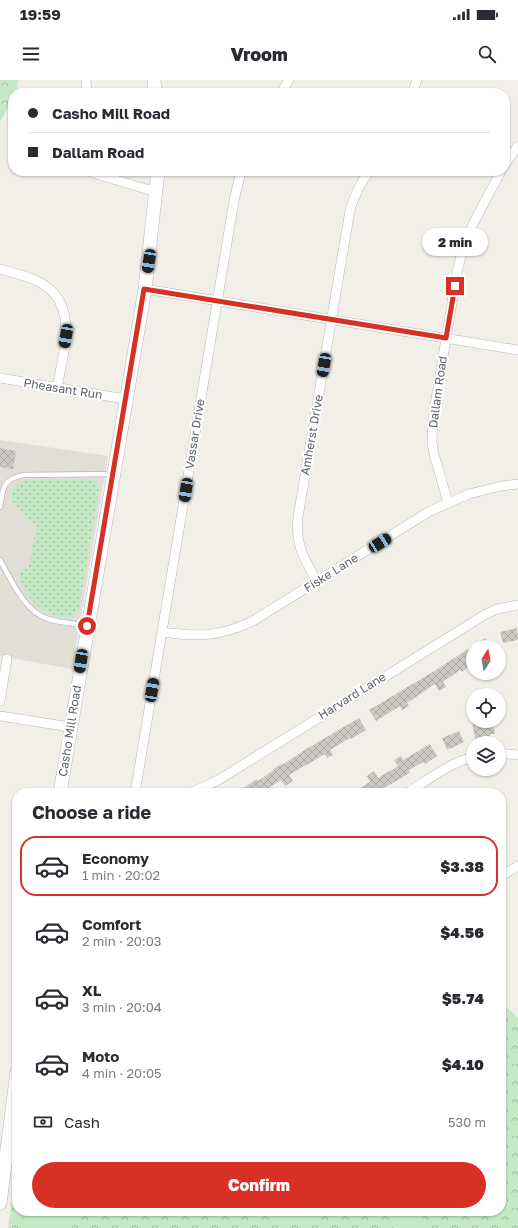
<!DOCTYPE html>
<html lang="en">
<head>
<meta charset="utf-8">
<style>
	body { margin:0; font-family:"Golos Text",sans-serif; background:#f2f2f3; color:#2b2b33; height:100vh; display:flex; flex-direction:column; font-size:15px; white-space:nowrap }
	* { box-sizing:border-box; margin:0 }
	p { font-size:13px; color:#7c7c81 }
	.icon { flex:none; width:22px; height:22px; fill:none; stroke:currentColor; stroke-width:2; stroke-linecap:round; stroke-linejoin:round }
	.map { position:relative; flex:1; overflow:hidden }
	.drawer { position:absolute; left:12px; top:708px; width:494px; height:428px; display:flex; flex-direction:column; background:#fff; border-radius:16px; box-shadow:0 1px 3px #0004 }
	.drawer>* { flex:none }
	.hud { position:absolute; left:8px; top:8px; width:502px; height:88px; border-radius:16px; box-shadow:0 1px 3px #0004; display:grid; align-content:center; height:88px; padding:0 20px; background:#fff }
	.needle { width:26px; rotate:11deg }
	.buttons { position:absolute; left:466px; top:560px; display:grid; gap:8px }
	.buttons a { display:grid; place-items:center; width:40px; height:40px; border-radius:50%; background:#fff; box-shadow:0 1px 3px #0004; font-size:20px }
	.end { position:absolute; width:18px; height:18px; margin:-9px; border:5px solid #d93025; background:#fff; box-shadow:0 0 0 2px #fff }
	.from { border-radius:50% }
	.bubble { position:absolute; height:28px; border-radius:14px; background:#fff; box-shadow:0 1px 3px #0004; font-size:13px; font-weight:800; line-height:28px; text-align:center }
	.car { position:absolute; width:12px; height:24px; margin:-12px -6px; border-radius:5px; box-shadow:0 0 3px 1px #0007; background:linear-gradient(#222 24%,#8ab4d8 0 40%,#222 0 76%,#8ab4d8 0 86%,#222 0) }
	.hud b { display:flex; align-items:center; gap:14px; height:38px; font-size:15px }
	.hud b+b { border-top:1px solid #e1e1e2 }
	.hud i { width:10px; height:10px; background:#2b2b33 }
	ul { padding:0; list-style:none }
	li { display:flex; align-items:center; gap:12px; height:60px; margin:0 8px 6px; padding:0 12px; border:2px solid transparent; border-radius:16px }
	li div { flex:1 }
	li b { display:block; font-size:15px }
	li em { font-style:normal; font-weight:800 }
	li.active { border-color:#d93025 }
	li>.icon { width:36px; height:36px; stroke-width:1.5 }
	h2 { padding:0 20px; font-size:18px; line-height:48px }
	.pay { display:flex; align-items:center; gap:10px; height:44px; padding:0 20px; font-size:15px }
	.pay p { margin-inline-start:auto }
	.button { display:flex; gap:8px; margin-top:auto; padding:8px 20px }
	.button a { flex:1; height:46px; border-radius:24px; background:#d93025; color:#fff; font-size:16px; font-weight:800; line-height:46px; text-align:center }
	.status { display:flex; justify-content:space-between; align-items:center; height:28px; padding:0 20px; background:#fff; direction:ltr }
	.status svg { height:11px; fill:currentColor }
	header { display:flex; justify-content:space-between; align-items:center; height:52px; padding:0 20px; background:#fff; font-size:18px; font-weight:800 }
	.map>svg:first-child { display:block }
</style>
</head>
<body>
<div class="status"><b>19:59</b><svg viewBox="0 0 49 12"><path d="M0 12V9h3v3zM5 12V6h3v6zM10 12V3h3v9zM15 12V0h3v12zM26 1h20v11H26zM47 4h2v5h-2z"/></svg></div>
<header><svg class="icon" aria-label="menu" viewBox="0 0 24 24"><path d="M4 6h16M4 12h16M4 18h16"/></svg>Vroom<svg class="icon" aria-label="search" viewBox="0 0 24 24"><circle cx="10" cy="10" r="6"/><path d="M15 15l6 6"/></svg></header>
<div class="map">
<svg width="518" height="1148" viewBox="0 0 518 1148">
	<defs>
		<pattern id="grass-dots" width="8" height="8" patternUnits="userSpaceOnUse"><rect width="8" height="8" fill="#c5e8c5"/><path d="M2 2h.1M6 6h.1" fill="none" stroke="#a3c0a4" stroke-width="1.8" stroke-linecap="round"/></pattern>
		<pattern id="park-crowns" width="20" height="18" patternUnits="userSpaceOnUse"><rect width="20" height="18" fill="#c5e8c5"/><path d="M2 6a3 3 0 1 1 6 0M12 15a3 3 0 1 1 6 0" fill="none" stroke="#a3c0a4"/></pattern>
		<pattern id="building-cross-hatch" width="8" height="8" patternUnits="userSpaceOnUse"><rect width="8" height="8" fill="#cccac5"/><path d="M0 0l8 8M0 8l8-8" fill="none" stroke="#a9a8a4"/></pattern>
	</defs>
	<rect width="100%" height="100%" fill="#f1efe8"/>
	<path fill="#e1ded6" d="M 0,360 L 108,376 L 72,589 L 0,576 Z"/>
	<path fill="url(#grass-dots)" d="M 89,399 L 98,402 L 97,405 L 99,411 L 79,529 L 74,534 L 75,536 C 54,542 32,526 24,508 C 21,502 19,497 21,490 L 28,489 L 37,444 L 31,443 C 28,440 27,437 25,435 C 18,426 6,420 14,408 C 17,402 21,401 27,400 Z"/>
	<path fill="url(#park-crowns)" d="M 0,0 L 18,0 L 17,11 L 16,13 L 13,13 L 13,18 L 0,42 Z
		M 501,922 L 518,938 L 518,1148 L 8,1148 L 17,1082 L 17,1131 L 501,1131 Z"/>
	<path fill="#c5e8c5" d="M 25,1131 L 74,1131 L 74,1138 L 72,1148 L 23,1148 Z
		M 273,1131 L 317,1131 L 316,1144 L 272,1139 Z
		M 410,1133 C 421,1136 426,1139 431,1148 L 393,1148 L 392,1139 L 395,1136 Z"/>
	<path fill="url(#building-cross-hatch)" d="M 0,368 L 16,371 L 13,389 L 0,387 Z
		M 517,548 L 518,560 L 503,563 L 500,552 Z
		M 485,558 L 491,567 L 473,567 L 473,584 L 462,592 L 460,590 L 443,602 L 446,607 L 439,611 L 435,604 L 407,623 L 409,626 L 402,630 L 400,626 L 376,641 L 369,630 L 436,590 Z
		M 359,638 L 366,650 L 351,659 L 350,658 L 330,670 L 333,675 L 327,678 L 325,674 L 289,695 L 293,701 L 285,706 L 281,700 L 261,713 L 236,713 L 257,699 L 258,701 L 274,690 L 273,689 L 282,684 L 282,685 L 308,668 Z
		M 472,641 L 482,641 L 483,644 L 493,643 L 495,654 L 490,654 L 490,656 L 475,659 Z
		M 459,651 L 464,662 L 447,670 L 442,658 Z
		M 430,664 L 437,676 L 425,684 L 423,682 L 409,690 L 410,693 L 384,708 L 385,709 L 379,713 L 352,713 L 370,702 L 367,696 L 374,691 L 378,698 L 398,686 L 394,680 L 401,676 L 403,680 Z"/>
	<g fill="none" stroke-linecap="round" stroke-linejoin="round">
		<defs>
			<path id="lane" d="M 0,427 C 3,408 2,400 23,395 L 113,394
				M 0,480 C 12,501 24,531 48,539 C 60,543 74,543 87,546"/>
			<path id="street" d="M 86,0 L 87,13
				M 281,13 L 289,0
				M 412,13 L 417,0
				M 505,84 L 518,66
				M 93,91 L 93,93 L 156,112
				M 0,189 C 14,193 28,196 41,203 C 80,225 63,273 57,308
				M 145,209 L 518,270
				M 0,298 L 125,319
				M 448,423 L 434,374 L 432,362 L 433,337 L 457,193 L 463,167 L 474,142 L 501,91
				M 317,501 C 304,479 295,464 298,437 L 350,130 C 354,116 360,104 369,91
				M 162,552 C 199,557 219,557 253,541 L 430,431 L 469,414 L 501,406 L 518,404
				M 0,621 L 7,579
				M 0,636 L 70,647
				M 499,673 L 518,675
				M 135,713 L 234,121 L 241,91
				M 189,713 L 206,706 L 220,699 L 486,534 L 497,529 L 518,525
				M 407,713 C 428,700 449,683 473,677
				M 501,796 L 518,786"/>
			<path id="secondary" d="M 154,0 L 155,13
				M 60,713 L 145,209 L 158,91
				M 0,1123 L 17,992"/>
		</defs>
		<use href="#lane" stroke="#b5b8bc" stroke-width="6"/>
		<use href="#street" stroke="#b5b8bc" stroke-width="10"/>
		<use href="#secondary" stroke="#b6babf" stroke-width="14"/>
		<use href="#lane" stroke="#fff" stroke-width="4.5"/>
		<use href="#street" stroke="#fff" stroke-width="9"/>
		<use href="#secondary" stroke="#fff" stroke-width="13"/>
	</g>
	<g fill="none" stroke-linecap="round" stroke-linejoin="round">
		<path stroke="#d93025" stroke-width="5" d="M 87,546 L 144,209 L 446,258 L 455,206"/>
	</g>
	<g text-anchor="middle" stroke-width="4" stroke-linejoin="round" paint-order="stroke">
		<g font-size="12" fill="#5f6368" stroke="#fff">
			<text transform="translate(63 309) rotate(9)" y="4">Pheasant Run</text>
			<text transform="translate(438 312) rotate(-82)" y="4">Dallam Road</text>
			<text transform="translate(195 354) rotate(-81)" y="4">Vassar Drive</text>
			<text transform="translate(312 355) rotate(-80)" y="4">Amherst Drive</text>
			<text transform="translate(331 493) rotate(-32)" y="4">Fiske Lane</text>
			<text transform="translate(352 616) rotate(-32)" y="4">Harvard Lane</text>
			<text transform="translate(70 651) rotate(-81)" y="4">Casho Mill Road</text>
		</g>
	</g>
</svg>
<div class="buttons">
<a><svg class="needle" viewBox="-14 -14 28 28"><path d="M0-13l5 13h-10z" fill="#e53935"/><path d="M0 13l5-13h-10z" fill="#7c7c81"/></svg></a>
<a><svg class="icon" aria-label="locate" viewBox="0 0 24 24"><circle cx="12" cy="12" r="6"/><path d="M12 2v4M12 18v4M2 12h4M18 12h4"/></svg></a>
<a><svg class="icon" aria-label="layers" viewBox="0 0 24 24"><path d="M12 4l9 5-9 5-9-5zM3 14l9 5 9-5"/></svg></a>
</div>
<i class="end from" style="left:87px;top:546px"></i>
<i class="end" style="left:455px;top:206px"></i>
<div class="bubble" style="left:422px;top:148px;width:66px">2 min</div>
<i class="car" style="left:149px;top:181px;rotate:189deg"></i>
<i class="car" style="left:66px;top:256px;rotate:190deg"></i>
<i class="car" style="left:324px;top:285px;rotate:190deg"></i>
<i class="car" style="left:186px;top:410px;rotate:189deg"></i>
<i class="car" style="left:380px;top:463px;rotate:58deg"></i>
<i class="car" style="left:81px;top:581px;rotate:189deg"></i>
<i class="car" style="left:152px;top:610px;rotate:10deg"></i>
<div class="hud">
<b><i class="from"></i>Casho Mill Road</b>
<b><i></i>Dallam Road</b>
</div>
<section class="drawer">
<h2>Choose a ride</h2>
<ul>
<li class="active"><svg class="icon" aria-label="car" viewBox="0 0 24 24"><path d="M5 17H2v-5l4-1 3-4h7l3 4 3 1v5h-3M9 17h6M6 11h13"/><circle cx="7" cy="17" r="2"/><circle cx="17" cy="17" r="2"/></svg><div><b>Economy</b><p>1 min · 20:02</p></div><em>$3.38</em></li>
<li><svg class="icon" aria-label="car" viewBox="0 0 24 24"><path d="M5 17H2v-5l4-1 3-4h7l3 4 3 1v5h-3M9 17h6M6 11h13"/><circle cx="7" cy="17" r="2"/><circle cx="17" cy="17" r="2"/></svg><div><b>Comfort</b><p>2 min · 20:03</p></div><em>$4.56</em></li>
<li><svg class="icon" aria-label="car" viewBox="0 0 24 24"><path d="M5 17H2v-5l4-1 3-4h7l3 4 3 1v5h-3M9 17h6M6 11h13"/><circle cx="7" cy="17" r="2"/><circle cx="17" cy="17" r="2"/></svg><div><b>XL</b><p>3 min · 20:04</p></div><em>$5.74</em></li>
<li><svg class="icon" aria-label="car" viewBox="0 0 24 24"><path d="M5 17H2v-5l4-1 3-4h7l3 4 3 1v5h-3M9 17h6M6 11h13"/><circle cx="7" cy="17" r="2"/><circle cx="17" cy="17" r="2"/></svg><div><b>Moto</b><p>4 min · 20:05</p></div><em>$4.10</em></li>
</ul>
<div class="pay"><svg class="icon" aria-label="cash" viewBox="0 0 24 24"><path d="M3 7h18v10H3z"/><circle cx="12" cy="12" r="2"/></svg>Cash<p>530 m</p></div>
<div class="button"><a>Confirm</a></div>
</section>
</div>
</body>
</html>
